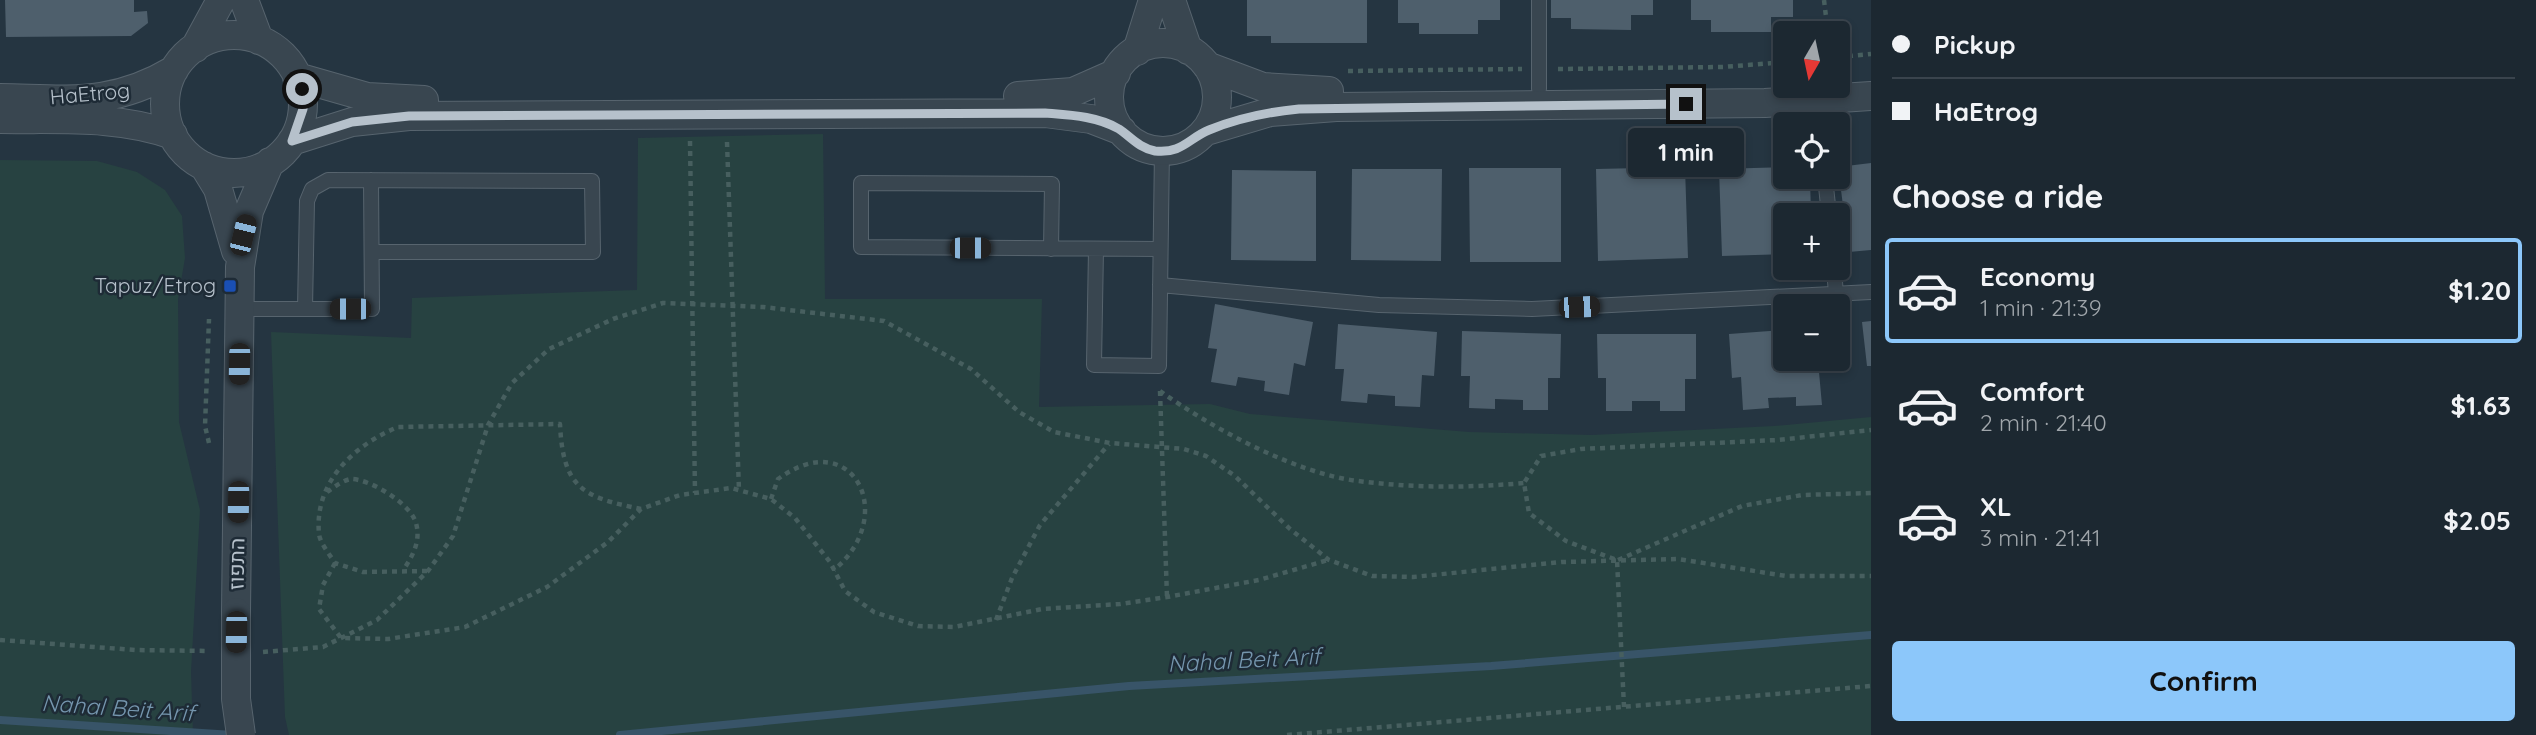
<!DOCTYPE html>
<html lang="en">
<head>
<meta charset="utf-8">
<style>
	body { margin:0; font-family:Quicksand,Heebo,sans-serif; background:#29343d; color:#f1f3f6; height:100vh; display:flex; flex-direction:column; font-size:26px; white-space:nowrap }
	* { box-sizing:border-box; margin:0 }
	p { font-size:23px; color:#a0a6ab }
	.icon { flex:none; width:38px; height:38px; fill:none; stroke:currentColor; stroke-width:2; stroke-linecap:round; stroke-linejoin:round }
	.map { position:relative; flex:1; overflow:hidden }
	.drawer { display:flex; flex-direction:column; background:#1c2831; width:665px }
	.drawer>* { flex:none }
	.guide { display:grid; align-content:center; height:154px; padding:0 21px; background:#1c2831 }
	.needle { width:46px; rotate:189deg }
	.tools { position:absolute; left:1773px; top:21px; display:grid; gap:14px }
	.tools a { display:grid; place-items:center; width:77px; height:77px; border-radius:7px; background:#1c2831; box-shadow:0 4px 10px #0003,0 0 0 2px #3a444d; font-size:35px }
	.end { position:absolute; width:32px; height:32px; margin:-16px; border:9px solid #b6c1cb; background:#111; box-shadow:0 0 0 4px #111 }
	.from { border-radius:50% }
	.bubble { position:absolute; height:49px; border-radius:7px; background:#1c2831; box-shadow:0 4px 10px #0003,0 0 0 2px #3a444d; font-size:23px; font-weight:800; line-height:49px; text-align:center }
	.car { position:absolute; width:21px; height:42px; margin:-21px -10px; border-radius:9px; box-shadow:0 0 5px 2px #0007; background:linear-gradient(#222 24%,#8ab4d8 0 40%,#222 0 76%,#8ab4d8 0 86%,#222 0) }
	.guide b { display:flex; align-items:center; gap:24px; height:66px; font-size:26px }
	.guide b+b { border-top:2px solid #3a444d }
	.guide i { width:18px; height:18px; background:#f1f3f6 }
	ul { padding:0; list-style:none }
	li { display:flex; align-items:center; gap:21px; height:105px; margin:0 14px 10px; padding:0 7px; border:4px solid transparent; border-radius:7px }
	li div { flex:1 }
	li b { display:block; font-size:26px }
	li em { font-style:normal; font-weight:800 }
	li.selected { border-color:#8cc7fa }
	li>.icon { width:63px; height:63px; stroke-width:1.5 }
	h2 { padding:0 21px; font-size:32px; line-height:84px }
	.cta { display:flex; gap:14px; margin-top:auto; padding:14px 21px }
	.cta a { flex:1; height:80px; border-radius:7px; background:#8cc7fa; color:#111; font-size:28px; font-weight:800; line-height:80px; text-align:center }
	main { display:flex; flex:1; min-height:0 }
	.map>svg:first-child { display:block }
</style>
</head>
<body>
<main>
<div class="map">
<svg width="1871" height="735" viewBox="0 0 1871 735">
	<rect width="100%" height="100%" fill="#253541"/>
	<path fill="#274241" d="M 823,134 L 825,299 L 1042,299 L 1039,407 L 1210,404 L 1250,414 L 1469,432 L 1592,435 L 1774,426 L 1871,417 L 1871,735 L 289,735 L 285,717 L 271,332 L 411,338 L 412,298 L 637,290 L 638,138 Z
		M 0,160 L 97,161 L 137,172 L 165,190 L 182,216 L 185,258 L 178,299 L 179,422 L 200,510 L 191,672 L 193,735 L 0,735 Z"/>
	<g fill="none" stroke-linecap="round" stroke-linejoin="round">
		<path stroke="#385468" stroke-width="8" d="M 0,720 L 233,735
			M 620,735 L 1129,686 L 1491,666 L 1871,635"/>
	</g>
	<path fill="#4e5f6c" d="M 5,0 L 134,0 L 134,12 L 147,11 L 148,23 L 131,36 L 6,37 Z
		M 1247,0 L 1367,0 L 1367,43 L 1271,43 L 1271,36 L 1247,36 Z
		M 1398,0 L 1500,0 L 1500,20 L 1478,20 L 1478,34 L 1419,34 L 1419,23 L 1398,23 Z
		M 1551,0 L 1653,0 L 1653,15 L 1631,15 L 1631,30 L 1571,29 L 1571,18 L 1551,18 Z
		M 1691,0 L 1793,0 L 1793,17 L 1771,17 L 1771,32 L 1711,32 L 1711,20 L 1691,20 Z
		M 1871,163 L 1871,250 L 1849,252 L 1838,167 Z
		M 1685,167 L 1688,258 L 1598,261 L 1596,169 Z
		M 1785,167 L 1785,177 L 1810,177 L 1811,215 L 1785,215 L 1785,254 L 1722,256 L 1719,169 Z
		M 1469,168 L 1561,168 L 1561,262 L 1470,262 Z
		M 1352,169 L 1442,169 L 1441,261 L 1351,260 Z
		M 1232,170 L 1316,171 L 1316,261 L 1231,260 Z
		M 1215,304 L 1313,322 L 1305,366 L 1294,363 L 1289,395 L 1264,391 L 1265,381 L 1238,377 L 1236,386 L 1211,382 L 1217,349 L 1208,348 Z
		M 1871,321 L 1871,366 L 1867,366 L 1862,322 Z
		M 1338,324 L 1437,332 L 1434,376 L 1422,375 L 1420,407 L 1395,406 L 1395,396 L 1368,394 L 1367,403 L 1341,401 L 1344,369 L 1335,369 Z
		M 1785,330 L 1785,359 L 1830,359 L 1831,371 L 1819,372 L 1822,405 L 1796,406 L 1796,397 L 1768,398 L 1769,408 L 1743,410 L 1741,377 L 1732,378 L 1729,334 Z
		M 1462,331 L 1561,334 L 1560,378 L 1548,378 L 1548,410 L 1523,410 L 1523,400 L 1495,399 L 1495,409 L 1469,408 L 1470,376 L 1461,376 Z
		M 1597,334 L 1696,334 L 1696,379 L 1685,379 L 1685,411 L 1660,411 L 1660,401 L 1632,401 L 1632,411 L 1606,411 L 1606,378 L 1598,378 Z"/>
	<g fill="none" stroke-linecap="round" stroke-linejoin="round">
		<defs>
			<path id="lane" d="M 1539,89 L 1539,0
				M 1818,101 L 1820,124
				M 1825,177 L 1829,215
				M 1051,249 L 1052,184 L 861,183 L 861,247 L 1160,249
				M 1096,249 L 1094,365 L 1159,366 L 1162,150
				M 1834,268 L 1836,295
				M 1160,285 L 1379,305 L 1532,309 L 1871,292
				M 240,309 L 372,309 L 371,180
				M 305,309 L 307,201 L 312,189 L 328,180 L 592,181 L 593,252 L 372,252"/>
			<path id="street" d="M 244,0 L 259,40
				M 1171,0 L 1188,50
				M165 104a69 69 0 1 1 138 0a69 69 0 1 1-138 0Z
				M1109 97a54 54 0 1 1 108 0a54 54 0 1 1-108 0Z
				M 195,48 L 221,0
				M 1137,51 L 1153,0
				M 1207,66 L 1263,87 L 1329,91
				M 297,77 L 367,97 L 424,100
				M 1018,96 L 1073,92 L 1116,73
				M 0,98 C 69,99 112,107 174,70
				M 0,119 C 58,120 117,115 173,135
				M 1206,131 L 1270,112 L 1336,107 L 1765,103 L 1871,96
				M 292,141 L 352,122 L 409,116 L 1045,113 L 1091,119 L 1122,131
				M 204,166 L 218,189 L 236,251
				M 236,612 L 240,267 L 249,211 L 270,162"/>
		</defs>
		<use href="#lane" stroke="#57646e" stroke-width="16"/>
		<use href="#street" stroke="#57646e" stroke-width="30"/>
		<path stroke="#475f5f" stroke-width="4.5" stroke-dasharray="5 5" stroke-linecap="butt" d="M 1824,0 L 1828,33
			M 1838,57 L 1871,54
			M 1558,69 L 1723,67 L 1785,62
			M 1348,71 L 1522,69
			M 690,141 L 695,493
			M 727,142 L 739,491
			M 1160,391 C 1212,428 1294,473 1358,481 C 1414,488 1468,488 1524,483
			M 1160,391 L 1167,597
			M 209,443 L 205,426 L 209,319
			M 327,492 C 333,488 343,480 351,479 C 370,479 411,504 416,523 C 421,541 413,555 404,569
			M 771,499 L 778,479 C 853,424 899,516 834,570
			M 1618,560 L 1742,506 L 1802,495 L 1871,493
			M 335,563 L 323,585 L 319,609 L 341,638 L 388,639 L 465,627 L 547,587 L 608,542 L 641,509 L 680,495 L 731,488 L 771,499 L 795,518 L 830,562 L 845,591 L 874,612 L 918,626 L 954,627 L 1042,609 L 1120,604 L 1167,597 L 1259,580 L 1328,560
			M 427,571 L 363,572 L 335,563 C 330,555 320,543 319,534 C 314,482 354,445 398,427 L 560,424 C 563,488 582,497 641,509
			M 996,620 L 1012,578 L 1040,525 L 1109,444
			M 0,640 L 135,650 L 209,651
			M 263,652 L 323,647 L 377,620 L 428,571 L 453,536 L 488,425 L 512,383 L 549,349 L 613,319 L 663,303 L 763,307 L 884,321 L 971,369 L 1019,412 L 1054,432 L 1110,443 L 1184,449 L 1206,456 L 1235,476 L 1290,529 L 1329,560 L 1372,576 L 1413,577 L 1562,562 L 1678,559 L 1786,576 L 1871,576
			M 1624,707 L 1617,560 L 1566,541 L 1529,513 L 1524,483 L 1541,456 L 1581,449 L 1778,440 L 1871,430
			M 1287,735 L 1871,686"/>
		<use href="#lane" stroke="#394650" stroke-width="14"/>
		<use href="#street" stroke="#394650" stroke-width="28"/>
		<defs>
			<path id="street-bridge" d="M 236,612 L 236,699 L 241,735"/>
		</defs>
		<use href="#street-bridge" stroke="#57646e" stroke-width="30" stroke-linecap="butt"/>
		<use href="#street-bridge" stroke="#394650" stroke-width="28"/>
	</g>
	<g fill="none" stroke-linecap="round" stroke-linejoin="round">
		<path stroke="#b6c1cb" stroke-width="9" d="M 302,89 L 303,109 L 292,141 L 352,122 L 409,116 L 1045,113 C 1069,115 1097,116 1119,129 C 1131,137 1139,148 1155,151 C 1182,154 1189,138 1209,130 C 1238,118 1268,112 1299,109 L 1686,104"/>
	</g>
	<rect fill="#1a4fb4" stroke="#1e2b36" stroke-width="2.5" x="223" y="279" width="14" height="14" rx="3.5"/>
	<g text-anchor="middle" stroke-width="5" stroke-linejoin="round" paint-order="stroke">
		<g font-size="21" fill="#b6c1cb" stroke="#1e2b36">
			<text transform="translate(90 94) rotate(-5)" y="7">HaEtrog</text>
			<text transform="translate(237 564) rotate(-89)" y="7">התפוז</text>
		</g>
		<g font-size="21" fill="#b6c1cb" stroke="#1e2b36" text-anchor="end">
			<text x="216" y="293">Tapuz/Etrog</text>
		</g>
		<g font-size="23" font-style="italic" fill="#7596ae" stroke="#1e2b36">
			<text transform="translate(1244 660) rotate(-3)" y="8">Nahal Beit Arif</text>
			<text transform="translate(118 708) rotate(4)" y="8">Nahal Beit Arif</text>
		</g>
	</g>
</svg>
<div class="tools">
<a><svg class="needle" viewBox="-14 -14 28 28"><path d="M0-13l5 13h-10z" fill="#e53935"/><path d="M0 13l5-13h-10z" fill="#a0a6ab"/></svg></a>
<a><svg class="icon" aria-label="locate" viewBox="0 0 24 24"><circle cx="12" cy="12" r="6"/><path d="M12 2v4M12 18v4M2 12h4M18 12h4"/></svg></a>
<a>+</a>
<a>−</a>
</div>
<i class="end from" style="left:302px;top:89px"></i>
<i class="end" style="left:1686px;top:104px"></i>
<div class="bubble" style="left:1628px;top:128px;width:116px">1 min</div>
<i class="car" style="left:243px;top:235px;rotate:14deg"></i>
<i class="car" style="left:970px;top:248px;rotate:90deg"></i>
<i class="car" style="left:1579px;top:307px;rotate:88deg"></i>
<i class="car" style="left:350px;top:309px;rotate:270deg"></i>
<i class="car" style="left:239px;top:364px;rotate:181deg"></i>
<i class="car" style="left:238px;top:502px;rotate:181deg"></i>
<i class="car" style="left:236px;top:632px;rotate:181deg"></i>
</div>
<section class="drawer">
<div class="guide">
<b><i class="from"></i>Pickup</b>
<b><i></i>HaEtrog</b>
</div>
<h2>Choose a ride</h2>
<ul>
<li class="selected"><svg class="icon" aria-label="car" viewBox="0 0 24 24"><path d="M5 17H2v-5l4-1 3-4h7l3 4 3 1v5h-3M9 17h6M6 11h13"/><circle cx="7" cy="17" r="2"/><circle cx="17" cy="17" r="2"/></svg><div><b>Economy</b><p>1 min · 21:39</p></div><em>$1.20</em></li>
<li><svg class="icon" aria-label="car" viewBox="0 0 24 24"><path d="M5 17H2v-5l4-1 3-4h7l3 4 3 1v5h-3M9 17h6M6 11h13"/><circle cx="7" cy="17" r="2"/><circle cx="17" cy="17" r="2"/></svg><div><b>Comfort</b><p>2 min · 21:40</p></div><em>$1.63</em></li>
<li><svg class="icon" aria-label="car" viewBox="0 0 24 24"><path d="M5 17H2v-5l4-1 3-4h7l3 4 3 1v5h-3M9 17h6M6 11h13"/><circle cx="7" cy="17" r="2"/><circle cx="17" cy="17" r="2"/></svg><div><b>XL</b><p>3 min · 21:41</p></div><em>$2.05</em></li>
</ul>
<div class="cta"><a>Confirm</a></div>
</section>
</main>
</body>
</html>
